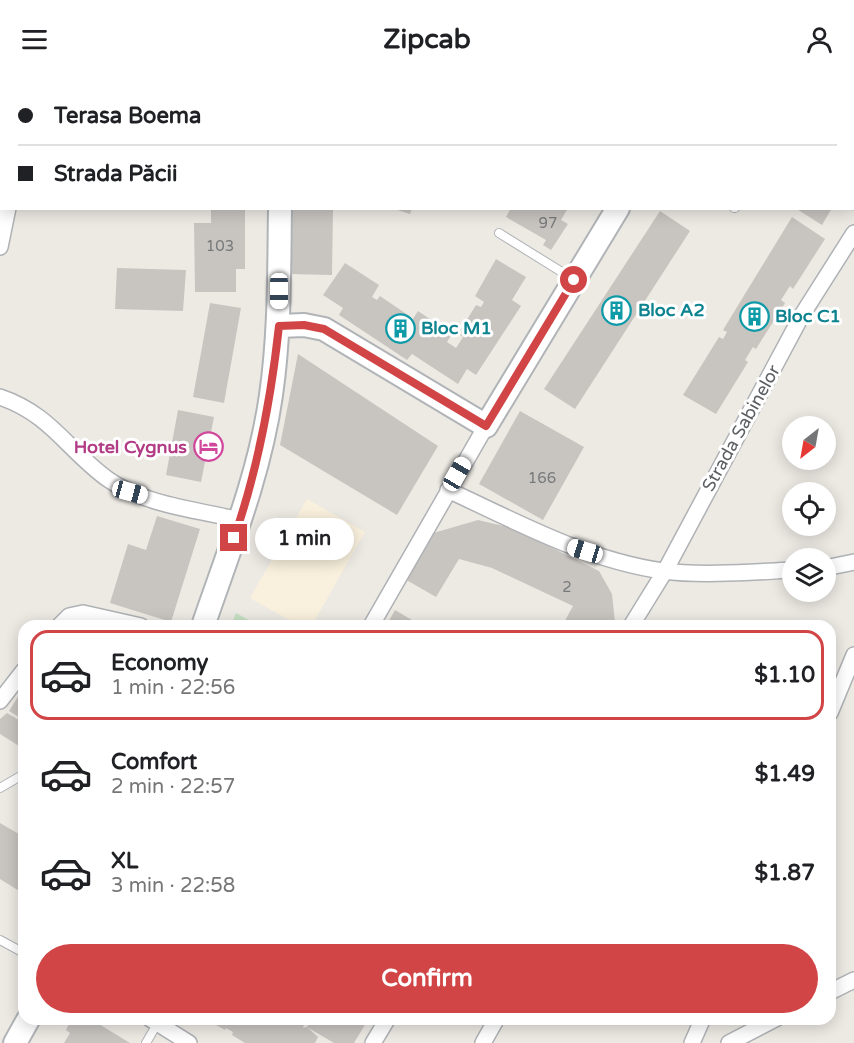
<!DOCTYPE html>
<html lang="en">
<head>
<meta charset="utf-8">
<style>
	body { margin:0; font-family:"Varela Round",sans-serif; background:#f6f6f6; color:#202124; height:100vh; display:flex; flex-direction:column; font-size:22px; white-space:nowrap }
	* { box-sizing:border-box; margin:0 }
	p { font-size:20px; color:#757577 }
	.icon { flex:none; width:33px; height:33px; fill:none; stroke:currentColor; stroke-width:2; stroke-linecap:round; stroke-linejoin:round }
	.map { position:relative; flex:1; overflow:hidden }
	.details { position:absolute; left:18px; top:542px; width:818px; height:405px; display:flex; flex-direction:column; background:#fff; border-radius:18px; box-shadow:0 3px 15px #0003 }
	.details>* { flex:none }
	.top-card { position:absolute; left:0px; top:0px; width:855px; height:132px; box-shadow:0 3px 15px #0003; display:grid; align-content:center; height:132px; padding:0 18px; background:#fff }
	.needle { width:39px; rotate:211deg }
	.fabs { position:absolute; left:782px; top:338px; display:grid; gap:12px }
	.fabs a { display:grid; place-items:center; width:54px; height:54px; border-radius:50%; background:#fff; box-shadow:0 3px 15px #0003; font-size:30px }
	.end { position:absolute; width:27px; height:27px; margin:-14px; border:8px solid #d24546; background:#fff; box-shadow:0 0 0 3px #fff }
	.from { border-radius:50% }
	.bubble { position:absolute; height:42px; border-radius:21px; background:#fff; box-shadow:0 3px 15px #0003; font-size:20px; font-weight:700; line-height:42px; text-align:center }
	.car { position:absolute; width:18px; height:36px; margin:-18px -9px; border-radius:8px; box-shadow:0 0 4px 2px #0007; background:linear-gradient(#fff 24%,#345 0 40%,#fff 0 76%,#345 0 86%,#fff 0) }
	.top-card b { display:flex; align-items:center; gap:21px; height:57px; font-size:22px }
	.top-card b+b { border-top:2px solid #e0e0e0 }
	.top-card i { width:15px; height:15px; background:#202124 }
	ul { padding:10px 0 0; list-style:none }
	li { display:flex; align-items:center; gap:18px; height:90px; margin:0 12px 9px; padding:0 6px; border:3px solid transparent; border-radius:18px }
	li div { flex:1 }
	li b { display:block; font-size:22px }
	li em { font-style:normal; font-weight:700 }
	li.selected { border-color:#d24546 }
	li>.icon { width:54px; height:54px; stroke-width:1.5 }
	.cta { display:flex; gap:12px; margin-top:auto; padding:12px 18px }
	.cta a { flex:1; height:69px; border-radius:36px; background:#d24546; color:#fff; font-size:24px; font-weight:700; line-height:69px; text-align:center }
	header { display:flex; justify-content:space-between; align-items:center; height:78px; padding:0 18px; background:#fff; font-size:27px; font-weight:700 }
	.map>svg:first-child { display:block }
</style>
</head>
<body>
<header><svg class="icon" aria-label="menu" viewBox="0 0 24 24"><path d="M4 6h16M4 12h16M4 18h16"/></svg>Zipcab<svg class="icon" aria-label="person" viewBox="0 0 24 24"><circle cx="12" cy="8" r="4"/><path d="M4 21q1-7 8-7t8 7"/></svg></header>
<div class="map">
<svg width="854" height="965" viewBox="0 0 854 965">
	<rect width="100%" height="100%" fill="#edeae4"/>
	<path fill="#f9f0dd" d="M 307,421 L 365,454 L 312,547 L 298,547 L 250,520 Z"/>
	<path fill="#c6e1c4" d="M 236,535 L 258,547 L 231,547 Z"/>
	<path fill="#c8c5c1" d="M 211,130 L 245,130 L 245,191 L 236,191 L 236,214 L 195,214 L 194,145 L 211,145 Z
		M 289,130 L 333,130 L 332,197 L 289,196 Z
		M 391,130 L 412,130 L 410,136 Z
		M 511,130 L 568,130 L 561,142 L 568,146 L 551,172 L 543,167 L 546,162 L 506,139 Z
		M 795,130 L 832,130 L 822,147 Z
		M 660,133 L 690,153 L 575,331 L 544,311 Z
		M 792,139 L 825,161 L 793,211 L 790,208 L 781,222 L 785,225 L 756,271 L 753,269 L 745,282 L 748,284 L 716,336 L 683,317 L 719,259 L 723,261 L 727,254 L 723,252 Z
		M 496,181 L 526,199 L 512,222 L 521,228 L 476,297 L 467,291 L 458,306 L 412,276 L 407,282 L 339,237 L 343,230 L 323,217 L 345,185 L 379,207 L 372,219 L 377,222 L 380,218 L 408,237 L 406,240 L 411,244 L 418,233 L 452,256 L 447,264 L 456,270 L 463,259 L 458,256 L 476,227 L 481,229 L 484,224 L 475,218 Z
		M 117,190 L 186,192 L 183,233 L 115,231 Z
		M 210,225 L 241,230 L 224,325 L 193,319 Z
		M 298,276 L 438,368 L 397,437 L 280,367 Z
		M 178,332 L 214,339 L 201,404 L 166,397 Z
		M 520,333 L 584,369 L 543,442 L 479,406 Z
		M 157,438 L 200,451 L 171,544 L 110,525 L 128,466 L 146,472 Z
		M 478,442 L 512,450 L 599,493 L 612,516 L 615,544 L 613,548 L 562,548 L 573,528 L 492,490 L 459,481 L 436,519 L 403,500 L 430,456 Z
		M 395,532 L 422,548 L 386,548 Z
		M 24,609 L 24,642 L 9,633 Z
		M 7,635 L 24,645 L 24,667 L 21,665 L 19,668 L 0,656 L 0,641 Z
		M 0,745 L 24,759 L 24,816 L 0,801 Z
		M 209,940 L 293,940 L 304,947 L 303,950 L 307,949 L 312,940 L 369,940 L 354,965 L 334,965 L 307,949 L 318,959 L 315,965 L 245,965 L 232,957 L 233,954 L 226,950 L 225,952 L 209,943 Z
		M 94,943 L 130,965 L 64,965 L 70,955 L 66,952 L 69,946 Z"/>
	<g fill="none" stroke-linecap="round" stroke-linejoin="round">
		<defs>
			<path id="lane" d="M 589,2 L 591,0
				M 734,130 L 735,130
				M 499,155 L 573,201
				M 0,710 L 24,696
				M 0,862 L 24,875
				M 146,965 L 157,946"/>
			<path id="street" d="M 35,2 L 36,0
				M 397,2 L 397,0
				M 0,169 L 8,130
				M 0,319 C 51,336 68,373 109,402 C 145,427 198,432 240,442
				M 448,412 C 517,444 586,482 663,493 C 701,498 753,494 792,492
				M 825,490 L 854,484
				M 59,548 L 69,538 L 83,535 L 141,548
				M 371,548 L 486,348
				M 631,548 L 665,493 L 802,237 L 854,155
				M 0,623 L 24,592
				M 830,635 L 854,577
				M 830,914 L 854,902
				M 149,940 L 189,965
				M 373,965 L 388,940
				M 483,965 L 497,940
				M 692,965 L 703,940
				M 729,965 L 777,940"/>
			<path id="secondary" d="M 280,0 L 280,2
				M 731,2 L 733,0
				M 279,248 L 304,247 L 324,251 L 486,348 L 618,130
				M 203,548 C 229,472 260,396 271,317 C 280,255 279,193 280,130
				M 15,965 L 29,940"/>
		</defs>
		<use href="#lane" stroke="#afb2b5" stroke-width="10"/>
		<use href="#street" stroke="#afb2b5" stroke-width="18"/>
		<use href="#secondary" stroke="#b1b4b7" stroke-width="26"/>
		<path stroke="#9ec1a5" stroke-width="3" stroke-dasharray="6 3" stroke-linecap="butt" d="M 757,0 L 758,2
			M 853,130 L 854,132"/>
		<use href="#lane" stroke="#fff" stroke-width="8"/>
		<use href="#street" stroke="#fff" stroke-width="15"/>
		<use href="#secondary" stroke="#fff" stroke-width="22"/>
	</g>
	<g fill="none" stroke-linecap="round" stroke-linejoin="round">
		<path stroke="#d24546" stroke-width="8" d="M 234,460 C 258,391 271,321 279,248 L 304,247 L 324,251 L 486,348 L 574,202"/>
	</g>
	<defs>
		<symbol id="building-ring" viewBox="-11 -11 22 22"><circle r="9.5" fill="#fff" stroke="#0f9aa8" stroke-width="1.5"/><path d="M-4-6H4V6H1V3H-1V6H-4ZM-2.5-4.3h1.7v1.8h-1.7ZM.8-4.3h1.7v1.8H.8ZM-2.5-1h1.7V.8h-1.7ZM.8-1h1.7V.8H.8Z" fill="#0f9aa8"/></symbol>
		<symbol id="hotel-ring" viewBox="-11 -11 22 22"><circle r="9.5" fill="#fff" stroke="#d1479c" stroke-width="1.5"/><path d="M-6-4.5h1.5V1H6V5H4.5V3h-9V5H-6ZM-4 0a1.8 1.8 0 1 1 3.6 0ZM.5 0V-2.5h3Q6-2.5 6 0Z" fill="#d1479c"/></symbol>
	</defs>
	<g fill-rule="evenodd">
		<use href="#building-ring" x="600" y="216" width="33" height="33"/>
		<use href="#building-ring" x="738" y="222" width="33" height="33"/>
		<use href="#building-ring" x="384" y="234" width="33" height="33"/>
		<use href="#hotel-ring" x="192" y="352" width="33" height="33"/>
	</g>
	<g text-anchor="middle" stroke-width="6" stroke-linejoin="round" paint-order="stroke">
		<g font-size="15" fill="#77797a">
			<text x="548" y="150">97</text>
			<text x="220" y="173">103</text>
			<text x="542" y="405">166</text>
			<text x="567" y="514">2</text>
		</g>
		<g font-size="18" font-weight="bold" fill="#0d838f" stroke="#fff" text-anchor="start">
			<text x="638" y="238">Bloc A2</text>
			<text x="775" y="244">Bloc C1</text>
			<text x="421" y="256">Bloc M1</text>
		</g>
		<g font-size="18" fill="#5c6063" stroke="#fff">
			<text transform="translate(741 350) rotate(-61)" y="6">Strada Sabinelor</text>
		</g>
		<g font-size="18" font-weight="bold" fill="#b23c85" stroke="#fff" text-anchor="end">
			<text x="187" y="375">Hotel Cygnus</text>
		</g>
	</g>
</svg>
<div class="fabs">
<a><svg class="needle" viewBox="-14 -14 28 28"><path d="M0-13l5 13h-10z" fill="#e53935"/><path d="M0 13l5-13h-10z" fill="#757577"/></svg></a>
<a><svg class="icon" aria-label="locate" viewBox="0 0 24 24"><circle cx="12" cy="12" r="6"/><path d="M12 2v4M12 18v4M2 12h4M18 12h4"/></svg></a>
<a><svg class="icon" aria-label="layers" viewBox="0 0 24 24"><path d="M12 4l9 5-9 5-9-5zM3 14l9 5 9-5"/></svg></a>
</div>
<i class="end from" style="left:574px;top:202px"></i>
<i class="end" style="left:234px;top:460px"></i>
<div class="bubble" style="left:255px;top:440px;width:99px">1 min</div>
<i class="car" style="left:279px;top:213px;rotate:180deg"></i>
<i class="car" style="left:457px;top:396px;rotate:30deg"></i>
<i class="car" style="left:130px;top:414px;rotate:105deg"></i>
<i class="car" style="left:585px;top:473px;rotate:287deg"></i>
<div class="top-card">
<b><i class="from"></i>Terasa Boema</b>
<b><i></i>Strada Păcii</b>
</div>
<section class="details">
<ul>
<li class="selected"><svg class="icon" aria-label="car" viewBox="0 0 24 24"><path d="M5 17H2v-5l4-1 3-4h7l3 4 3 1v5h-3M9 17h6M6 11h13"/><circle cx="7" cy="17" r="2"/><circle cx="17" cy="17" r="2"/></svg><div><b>Economy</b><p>1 min · 22:56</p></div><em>$1.10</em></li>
<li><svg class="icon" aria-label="car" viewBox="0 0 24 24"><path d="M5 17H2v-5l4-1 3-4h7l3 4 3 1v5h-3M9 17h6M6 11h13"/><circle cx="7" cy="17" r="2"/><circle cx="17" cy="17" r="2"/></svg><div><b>Comfort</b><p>2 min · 22:57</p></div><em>$1.49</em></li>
<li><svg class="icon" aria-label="car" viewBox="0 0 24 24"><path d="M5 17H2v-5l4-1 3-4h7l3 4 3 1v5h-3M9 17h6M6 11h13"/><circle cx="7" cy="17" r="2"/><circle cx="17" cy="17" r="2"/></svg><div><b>XL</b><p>3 min · 22:58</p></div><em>$1.87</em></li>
</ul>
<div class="cta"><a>Confirm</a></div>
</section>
</div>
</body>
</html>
